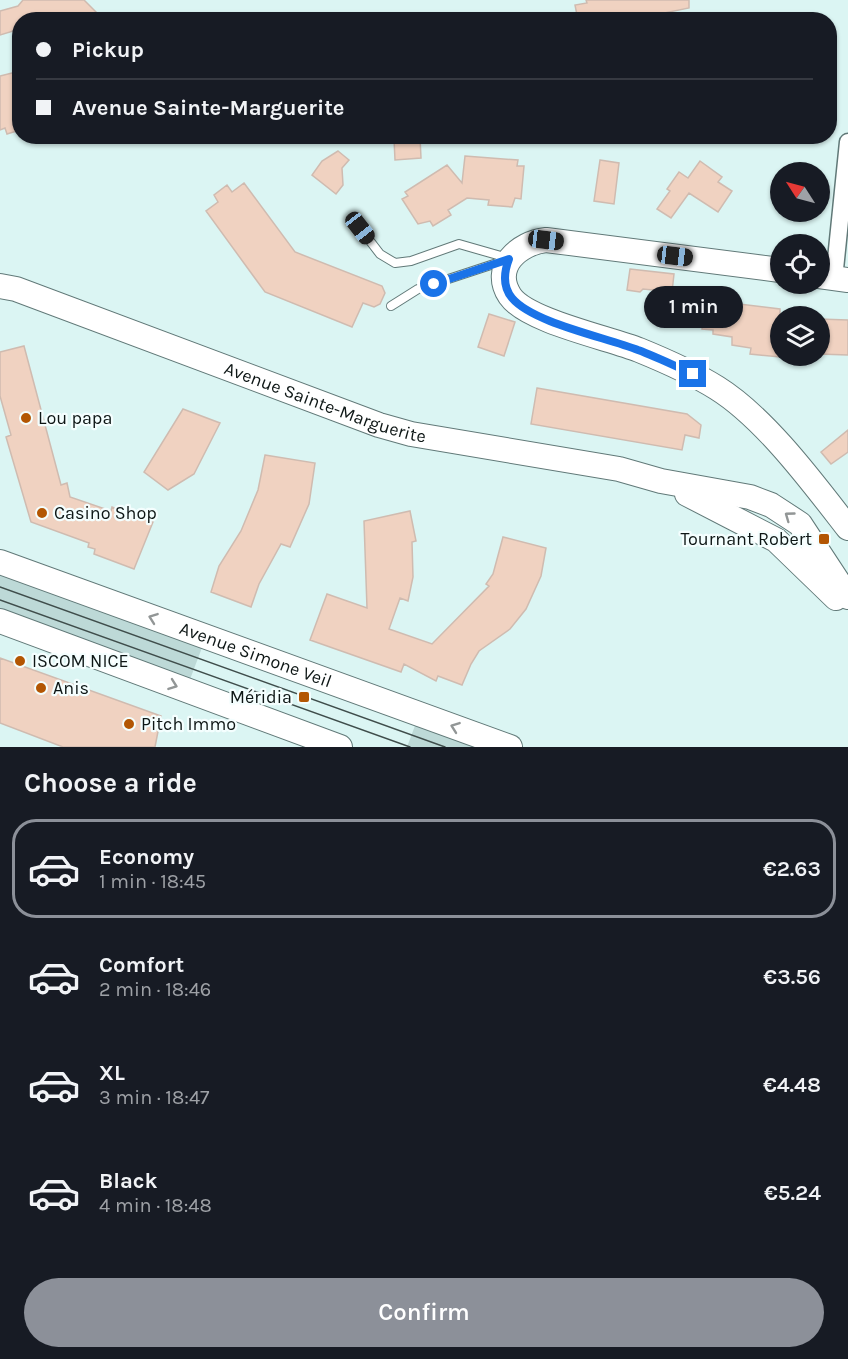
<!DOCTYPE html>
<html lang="en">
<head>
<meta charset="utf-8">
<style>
	body { margin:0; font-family:Karla,sans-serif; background:#20242c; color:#f1f3f6; height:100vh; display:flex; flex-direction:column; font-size:22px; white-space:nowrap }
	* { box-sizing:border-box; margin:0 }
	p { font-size:20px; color:#9ea1a6 }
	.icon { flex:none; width:33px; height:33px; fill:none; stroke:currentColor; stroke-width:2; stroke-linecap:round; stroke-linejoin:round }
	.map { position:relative; height:747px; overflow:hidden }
	.panel { display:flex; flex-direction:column; background:#171b24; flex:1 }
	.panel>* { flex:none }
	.top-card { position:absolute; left:12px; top:12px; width:825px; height:132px; border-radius:24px; box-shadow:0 2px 4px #0004; display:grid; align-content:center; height:132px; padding:0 24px; background:#171b24 }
	.needle { width:39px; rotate:306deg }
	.controls { position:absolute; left:770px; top:162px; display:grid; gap:12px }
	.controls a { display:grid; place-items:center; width:60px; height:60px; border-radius:50%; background:#171b24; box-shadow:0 2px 4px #0004; font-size:30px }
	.end { position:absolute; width:27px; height:27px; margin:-14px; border:8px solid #1a73e8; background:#fff; box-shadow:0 0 0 3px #fff }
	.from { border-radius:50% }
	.bubble { position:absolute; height:42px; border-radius:21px; background:#171b24; box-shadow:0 2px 4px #0004; font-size:20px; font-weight:600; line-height:42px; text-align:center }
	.car { position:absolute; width:18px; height:36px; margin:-18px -9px; border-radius:8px; box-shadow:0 0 4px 2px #0007; background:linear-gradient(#222 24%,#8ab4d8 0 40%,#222 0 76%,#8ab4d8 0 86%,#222 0) }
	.top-card b { display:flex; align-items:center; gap:21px; height:57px; font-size:22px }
	.top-card b+b { border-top:2px solid #363941 }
	.top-card i { width:15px; height:15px; background:#f1f3f6 }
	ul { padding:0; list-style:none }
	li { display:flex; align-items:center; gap:18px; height:99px; margin:0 12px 9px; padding:0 12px; border:3px solid transparent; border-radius:24px }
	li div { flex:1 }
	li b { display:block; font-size:22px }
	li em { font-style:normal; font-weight:600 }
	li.on { border-color:#8c9099 }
	li>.icon { width:54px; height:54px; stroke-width:1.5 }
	h2 { padding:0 24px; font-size:27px; line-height:72px }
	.action { display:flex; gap:12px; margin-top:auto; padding:12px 24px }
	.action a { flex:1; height:69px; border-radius:36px; background:#8c9099; color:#fff; font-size:24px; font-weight:600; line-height:69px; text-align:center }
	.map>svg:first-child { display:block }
</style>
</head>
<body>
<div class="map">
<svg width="848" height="747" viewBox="0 0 848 747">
	<rect width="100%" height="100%" fill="#dbf5f3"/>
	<path fill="#bdd9d7" d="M 0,574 L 203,645 L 189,682 L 0,611 Z
		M 416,723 L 481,747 L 407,747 Z"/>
	<path fill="#f0d2c1" stroke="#cfbbb0" stroke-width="1.5" d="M 23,0 L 84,0 L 104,20 L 20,20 L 20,29 L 0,35 L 0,11 L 18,6 Z
		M 586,0 L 689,0 L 689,8 L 630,20 L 578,20 L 575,5 L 587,3 Z
		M 20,71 L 20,130 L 7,134 L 5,128 L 0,130 L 0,76 Z
		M 420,137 L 421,158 L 395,160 L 394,139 Z
		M 338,151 L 349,160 L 342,168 L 343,185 L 336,194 L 312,175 L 322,161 Z
		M 465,156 L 518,160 L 517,166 L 524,166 L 521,199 L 515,198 L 512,207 L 488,205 L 489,200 L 467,198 L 448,210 L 451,215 L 433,226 L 430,221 L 418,224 L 402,199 L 408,196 L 405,192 L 447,165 L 462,183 Z
		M 600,160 L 619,163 L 614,204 L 594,201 Z
		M 700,161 L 722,177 L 718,182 L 732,191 L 718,212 L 689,193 L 671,218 L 657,209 L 670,191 L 667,189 L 679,172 L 688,178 Z
		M 244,183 L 295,252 L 382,286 L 385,293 L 380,304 L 374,307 L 363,303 L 352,327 L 265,292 L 206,211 L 218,202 L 214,195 L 227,185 L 232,192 Z
		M 630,269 L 674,274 L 672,292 L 643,289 L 640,292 L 627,290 Z
		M 706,300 L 780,309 L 780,357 L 750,354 L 751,348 L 732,345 L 732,337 L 713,334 L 713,330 L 702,329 Z
		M 489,314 L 515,322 L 504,356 L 478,347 Z
		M 819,319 L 848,320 L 848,355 L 819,354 Z
		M 24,346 L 61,485 L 67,483 L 70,497 L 111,511 L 112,507 L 153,522 L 134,569 L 94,554 L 95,549 L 88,547 L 89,543 L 31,522 L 6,437 L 11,435 L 0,396 L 0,352 Z
		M 537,388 L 687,414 L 701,425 L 699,438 L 685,435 L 682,450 L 531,424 Z
		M 183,409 L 220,423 L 194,474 L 168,490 L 144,472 Z
		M 848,430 L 848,452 L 831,464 L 821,452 Z
		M 265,455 L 315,463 L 309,504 L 290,547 L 281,544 L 259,584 L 251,607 L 211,592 L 219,566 L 241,531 L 258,490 Z
		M 410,511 L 416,541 L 412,542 L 413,577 L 408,601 L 400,598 L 389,629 L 432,644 L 489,586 L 486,584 L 493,574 L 503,537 L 546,548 L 541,576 L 526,609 L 510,629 L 479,651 L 471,664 L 462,685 L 438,676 L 436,681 L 404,664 L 401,672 L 310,640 L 327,594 L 367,608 L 364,521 Z
		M 0,658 L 161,716 L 155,747 L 63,747 L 0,723 Z"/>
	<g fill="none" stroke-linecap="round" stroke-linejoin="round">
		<defs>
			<path id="lane" d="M 360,228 L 380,254 L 395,263 L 411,261 L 459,244 L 508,258
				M 391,306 L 418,289 L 503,261"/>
			<path id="street" d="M 834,279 L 848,142"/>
			<g id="secondary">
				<path d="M 780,270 L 546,240 C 519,243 491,267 510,296 C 527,321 609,338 639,350 C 666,361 693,373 717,388 C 765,418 813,483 848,528"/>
				<path d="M 819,276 L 848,280"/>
				<path id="s1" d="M 0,286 L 16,289 L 379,425 L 411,434 L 619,469 L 661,481 L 750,497 L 771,505 L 800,524 L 848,597"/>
				<path d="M 687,494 L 776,540 L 836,598"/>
				<path id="s2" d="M 0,562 L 510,747"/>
				<path d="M 0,621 L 340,747"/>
			</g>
		</defs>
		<use href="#lane" stroke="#617978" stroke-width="10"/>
		<use href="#street" stroke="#617978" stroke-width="19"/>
		<use href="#secondary" stroke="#617978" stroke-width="26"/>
		<use href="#lane" stroke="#fff" stroke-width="8"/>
		<use href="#street" stroke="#fff" stroke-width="16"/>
		<use href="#secondary" stroke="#fff" stroke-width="24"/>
		<path stroke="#3f4d4b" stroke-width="1.5" d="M 0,587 L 445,747
			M 0,600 L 410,747"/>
	</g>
	<defs><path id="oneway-chevron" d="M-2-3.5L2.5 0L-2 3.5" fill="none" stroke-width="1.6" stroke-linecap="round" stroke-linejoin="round" transform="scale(1.5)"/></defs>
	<g stroke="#929696">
		<use href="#oneway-chevron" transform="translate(789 516) rotate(-144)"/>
		<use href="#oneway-chevron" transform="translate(153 618) rotate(-160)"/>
		<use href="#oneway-chevron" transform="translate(173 685) rotate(20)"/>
		<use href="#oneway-chevron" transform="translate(455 727) rotate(-160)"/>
	</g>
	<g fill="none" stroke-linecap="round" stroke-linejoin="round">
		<path stroke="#1a73e8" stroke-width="8" d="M 434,284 L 509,259 C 504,272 502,286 512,298 C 533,323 605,337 638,350 C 657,357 675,366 693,374"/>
	</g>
	<g fill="#b35603" stroke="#f4fefe" stroke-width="2">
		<circle cx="26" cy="418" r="6"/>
		<circle cx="42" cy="513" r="6"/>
		<rect x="818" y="533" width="12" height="12" rx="3"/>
		<circle cx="20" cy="661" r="6"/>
		<circle cx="41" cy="688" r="6"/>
		<rect x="298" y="691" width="12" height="12" rx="3"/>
		<circle cx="129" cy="724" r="6"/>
	</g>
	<g text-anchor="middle" stroke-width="4.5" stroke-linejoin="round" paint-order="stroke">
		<g font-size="18" fill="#0d1615" stroke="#f4fefe">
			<text dy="6" stroke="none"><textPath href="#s1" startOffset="346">Avenue Sainte-Marguerite</textPath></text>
			<text dy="6" stroke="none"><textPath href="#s2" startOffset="272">Avenue Simone Veil</textPath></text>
		</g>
		<g font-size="18" fill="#0d1615" stroke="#f4fefe" text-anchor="start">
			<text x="38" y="424">Lou papa</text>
			<text x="54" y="519">Casino Shop</text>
			<text x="812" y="545" text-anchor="end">Tournant Robert</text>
			<text x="32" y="667">ISCOM NICE</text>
			<text x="53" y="694">Anis</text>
			<text x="292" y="703" text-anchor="end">Méridia</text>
			<text x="141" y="730">Pitch Immo</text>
		</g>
	</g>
</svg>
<div class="controls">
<a><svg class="needle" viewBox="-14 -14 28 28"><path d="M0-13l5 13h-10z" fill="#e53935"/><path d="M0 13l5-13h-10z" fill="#9ea1a6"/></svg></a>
<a><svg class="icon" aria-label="locate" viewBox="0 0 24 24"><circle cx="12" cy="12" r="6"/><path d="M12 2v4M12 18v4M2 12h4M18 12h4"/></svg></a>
<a><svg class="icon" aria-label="layers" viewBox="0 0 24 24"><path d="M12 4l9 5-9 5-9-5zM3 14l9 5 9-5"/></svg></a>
</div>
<i class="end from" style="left:434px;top:284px"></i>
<i class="end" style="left:693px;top:374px"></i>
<div class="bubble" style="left:644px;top:286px;width:99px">1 min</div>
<i class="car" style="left:360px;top:228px;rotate:142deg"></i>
<i class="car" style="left:546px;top:240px;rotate:97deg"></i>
<i class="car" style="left:675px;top:256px;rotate:97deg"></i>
<div class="top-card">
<b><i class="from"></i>Pickup</b>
<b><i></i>Avenue Sainte-Marguerite</b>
</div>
</div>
<section class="panel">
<h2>Choose a ride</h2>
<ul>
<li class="on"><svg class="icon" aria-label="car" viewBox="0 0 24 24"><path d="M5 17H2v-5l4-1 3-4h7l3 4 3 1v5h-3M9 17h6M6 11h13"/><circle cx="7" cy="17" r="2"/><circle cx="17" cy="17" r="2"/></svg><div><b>Economy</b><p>1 min · 18:45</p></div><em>€2.63</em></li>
<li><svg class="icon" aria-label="car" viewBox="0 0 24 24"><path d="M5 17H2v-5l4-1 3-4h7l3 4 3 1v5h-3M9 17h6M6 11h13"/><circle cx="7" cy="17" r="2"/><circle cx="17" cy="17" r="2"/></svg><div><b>Comfort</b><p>2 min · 18:46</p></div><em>€3.56</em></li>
<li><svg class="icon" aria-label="car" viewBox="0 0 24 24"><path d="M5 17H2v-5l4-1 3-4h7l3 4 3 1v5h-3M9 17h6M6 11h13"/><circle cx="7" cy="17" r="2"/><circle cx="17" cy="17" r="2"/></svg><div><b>XL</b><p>3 min · 18:47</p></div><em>€4.48</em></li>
<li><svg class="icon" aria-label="car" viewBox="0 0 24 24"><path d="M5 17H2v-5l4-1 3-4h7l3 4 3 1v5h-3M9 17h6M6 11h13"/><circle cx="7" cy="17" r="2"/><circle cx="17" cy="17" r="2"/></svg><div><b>Black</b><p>4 min · 18:48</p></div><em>€5.24</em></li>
</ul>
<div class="action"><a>Confirm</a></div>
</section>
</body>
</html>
